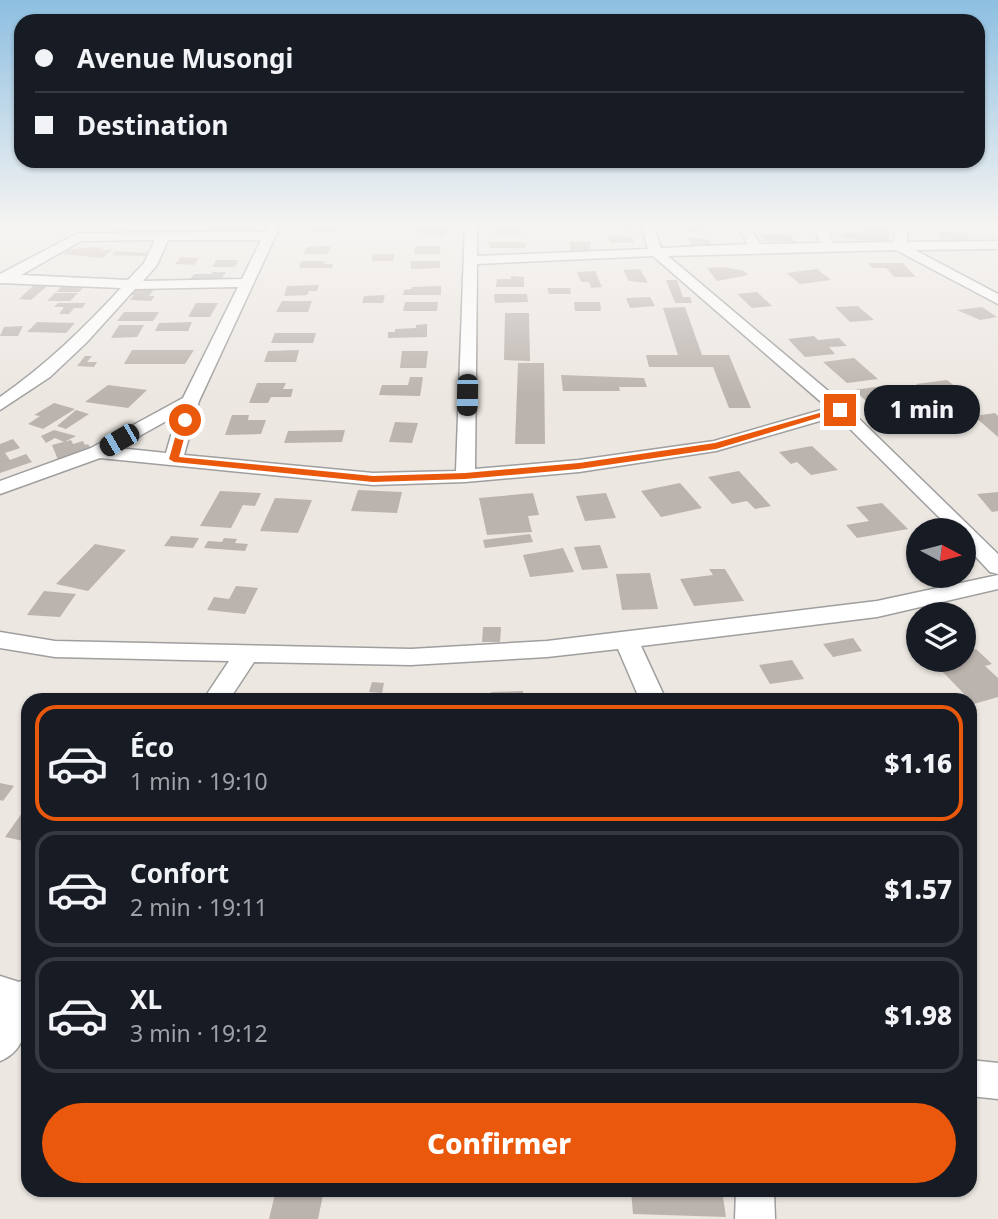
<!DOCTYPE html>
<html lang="fr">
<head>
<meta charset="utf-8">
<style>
	body { margin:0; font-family:"Noto Sans",sans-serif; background:#242831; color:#f1f3f6; height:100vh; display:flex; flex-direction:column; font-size:26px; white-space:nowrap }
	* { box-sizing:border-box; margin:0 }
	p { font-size:23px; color:#9ea1a6 }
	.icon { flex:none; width:38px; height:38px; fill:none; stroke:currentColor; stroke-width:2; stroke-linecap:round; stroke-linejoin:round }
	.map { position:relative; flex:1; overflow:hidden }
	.details { position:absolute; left:21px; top:693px; width:956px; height:504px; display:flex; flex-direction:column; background:#171b24; border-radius:21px; box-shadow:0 2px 5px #0004 }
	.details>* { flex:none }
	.guide { position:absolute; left:14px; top:14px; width:971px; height:154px; border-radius:21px; box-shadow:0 2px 5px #0004; display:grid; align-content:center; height:154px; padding:0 21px; background:#171b24 }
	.needle { width:46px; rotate:97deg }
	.fabs { position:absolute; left:906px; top:518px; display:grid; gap:14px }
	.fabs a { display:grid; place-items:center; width:70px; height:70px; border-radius:50%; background:#171b24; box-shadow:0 2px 5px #0004; font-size:35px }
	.end { position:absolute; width:32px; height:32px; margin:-16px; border:9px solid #ea580c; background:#fff; box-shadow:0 0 0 4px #fff }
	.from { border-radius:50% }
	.bubble { position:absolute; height:49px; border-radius:24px; background:#171b24; box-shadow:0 2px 5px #0004; font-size:23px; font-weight:800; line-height:49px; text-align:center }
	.car { position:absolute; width:21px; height:42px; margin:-21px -10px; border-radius:9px; box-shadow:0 0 5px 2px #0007; background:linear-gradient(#222 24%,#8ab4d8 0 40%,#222 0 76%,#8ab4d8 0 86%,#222 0) }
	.guide b { display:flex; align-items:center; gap:24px; height:66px; font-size:26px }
	.guide b+b { border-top:2px solid #363941 }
	.guide i { width:18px; height:18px; background:#f1f3f6 }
	ul { padding:12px 0 0; list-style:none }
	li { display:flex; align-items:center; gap:21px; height:116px; margin:0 14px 10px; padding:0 7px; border:4px solid #363941; border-radius:21px }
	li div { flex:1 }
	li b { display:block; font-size:26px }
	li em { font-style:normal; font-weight:800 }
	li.current { border-color:#ea580c }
	li>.icon { width:63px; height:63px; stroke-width:1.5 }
	.primary-button { display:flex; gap:14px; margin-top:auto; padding:14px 21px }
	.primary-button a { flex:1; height:80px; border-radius:42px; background:#ea580c; color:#fff; font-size:28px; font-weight:800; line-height:80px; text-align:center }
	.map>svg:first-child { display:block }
</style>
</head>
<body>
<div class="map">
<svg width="998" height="1219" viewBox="0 0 998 1219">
	<rect width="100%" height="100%" fill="#ece7e1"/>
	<path fill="#bbb3ae" d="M 602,224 L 632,224 L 634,231 L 603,228 Z
		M 682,224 L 707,224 L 709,228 L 699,228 L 701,232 L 685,232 Z
		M 212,225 L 252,226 L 247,233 L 207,233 Z
		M 311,225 L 334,225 L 333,228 L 339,228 L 338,231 L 309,232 Z
		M 429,225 L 446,225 L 445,236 L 416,233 L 416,228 L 429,228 Z
		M 495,226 L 524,228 L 524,233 L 494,236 Z
		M 865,227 L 888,229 L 889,243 L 843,238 L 843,231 L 865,233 Z
		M 939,230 L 967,233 L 970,241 L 941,239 Z
		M 759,234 L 790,234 L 795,242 L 763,241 Z
		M 609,236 L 633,237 L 634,243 L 610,243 Z
		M 688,237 L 709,240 L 712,246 L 692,246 Z
		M 570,241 L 590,242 L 591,251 L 570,251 Z
		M 489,242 L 525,242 L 526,248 L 490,248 Z
		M 320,246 L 331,246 L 328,254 L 303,254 L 307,247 Z
		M 415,246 L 441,246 L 440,254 L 414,254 Z
		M 95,247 L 104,248 L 100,251 L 113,249 L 103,258 L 63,254 L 70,249 Z
		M 116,251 L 149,253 L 145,256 L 112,255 Z
		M 373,254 L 394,254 L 393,261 L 372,261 Z
		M 181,257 L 199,258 L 194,265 L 175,264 Z
		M 216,260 L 238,260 L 235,267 L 212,267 Z
		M 301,261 L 325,261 L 324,264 L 333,264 L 332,268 L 299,268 Z
		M 411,261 L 440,261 L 440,268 L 411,269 Z
		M 868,263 L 903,263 L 916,277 L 894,277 L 886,268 L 872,268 Z
		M 724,267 L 744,271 L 748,275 L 717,281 L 707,268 Z
		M 640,269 L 648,283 L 629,281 L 623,270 Z
		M 817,269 L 831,280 L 800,284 L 786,273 Z
		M 595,271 L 602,287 L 591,288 L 589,282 L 581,282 L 577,272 Z
		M 212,272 L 226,272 L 219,283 L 188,282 L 194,274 L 211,274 Z
		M 511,276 L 524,277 L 524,287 L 496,287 L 497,279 L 511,279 Z
		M 666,280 L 677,280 L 683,297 L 690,297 L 692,303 L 675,303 Z
		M 38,281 L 52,282 L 31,300 L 19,299 Z
		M 63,285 L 86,285 L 79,292 L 56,292 Z
		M 319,285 L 317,291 L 309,291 L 307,295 L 284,296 L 287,286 Z
		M 441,286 L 441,295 L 403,295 L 404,290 L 411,289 L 412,287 Z
		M 134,288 L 154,289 L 149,296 L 155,296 L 151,301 L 130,300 L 134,295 L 129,295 Z
		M 547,288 L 570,288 L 571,294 L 549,294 Z
		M 757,292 L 772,306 L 752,308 L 737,294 Z
		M 55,293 L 78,293 L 70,301 L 47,301 Z
		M 494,294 L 527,294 L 528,302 L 495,303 Z
		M 385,295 L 383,303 L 362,303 L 364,296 Z
		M 650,297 L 655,306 L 630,308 L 626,298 Z
		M 282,301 L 312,301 L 308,312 L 276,312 Z
		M 405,302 L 438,302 L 437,311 L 403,311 Z
		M 574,302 L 600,302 L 601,311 L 575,311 Z
		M 58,303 L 86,303 L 82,308 L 74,308 L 69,314 L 59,314 L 64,307 L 54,307 Z
		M 196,303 L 218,303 L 210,317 L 188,317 Z
		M 858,306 L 874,320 L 850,322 L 835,307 Z
		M 685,307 L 702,355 L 729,355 L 751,408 L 729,408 L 713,367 L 649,367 L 646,355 L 678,355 L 663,308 Z
		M 982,307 L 997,317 L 980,320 L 957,310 Z
		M 124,312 L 159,312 L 153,321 L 117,321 Z
		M 505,313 L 529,313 L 530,361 L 504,360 Z
		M 37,322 L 75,323 L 66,333 L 27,332 Z
		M 192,322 L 188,331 L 155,331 L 159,323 Z
		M 427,324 L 427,337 L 388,338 L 388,332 L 395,332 L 395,329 L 416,328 L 416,325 Z
		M 119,325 L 144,325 L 137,337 L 111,338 Z
		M 23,326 L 18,336 L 0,336 L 4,327 Z
		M 275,333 L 316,333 L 313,343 L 271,343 Z
		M 814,336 L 818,340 L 839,338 L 847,346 L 829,347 L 835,354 L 805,357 L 788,339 Z
		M 132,350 L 194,350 L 185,364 L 124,364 Z
		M 299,350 L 296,362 L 264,362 L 268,351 Z
		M 402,351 L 428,351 L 426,368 L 400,368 Z
		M 85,356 L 92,356 L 87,362 L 97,362 L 94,367 L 77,366 Z
		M 854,358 L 878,379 L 847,383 L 823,362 Z
		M 518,363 L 544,363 L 545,444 L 515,444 Z
		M 561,375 L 644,378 L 647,387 L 619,387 L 620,391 L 563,391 Z
		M 410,377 L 423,377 L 420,396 L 379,395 L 382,385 L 408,385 Z
		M 947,380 L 973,400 L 941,405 L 916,384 Z
		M 257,383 L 286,383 L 283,389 L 293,389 L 291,397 L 271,397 L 268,403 L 249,403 Z
		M 108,385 L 147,390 L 128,408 L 85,402 Z
		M 889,385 L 913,407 L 878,412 L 854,390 Z
		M 54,403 L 75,409 L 43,429 L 28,424 L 40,416 L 34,415 Z
		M 76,410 L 89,414 L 66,429 L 57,426 Z
		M 995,413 L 998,416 L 998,437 L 974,416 Z
		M 232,415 L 249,415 L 248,420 L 266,420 L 261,434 L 225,435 Z
		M 395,422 L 418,423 L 412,443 L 389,442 Z
		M 54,430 L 76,436 L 64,442 L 55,438 L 46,443 L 41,436 Z
		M 345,430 L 342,442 L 284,443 L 288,431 Z
		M 13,439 L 20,448 L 5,453 L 10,460 L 26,454 L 32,462 L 0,473 L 0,444 Z
		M 71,440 L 73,444 L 83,441 L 85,445 L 88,444 L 92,451 L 58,460 L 52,445 Z
		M 812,446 L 838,470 L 811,475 L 797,462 L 791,464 L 779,452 Z
		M 739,471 L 771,506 L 755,509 L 747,501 L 732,504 L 708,477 Z
		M 680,483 L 702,508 L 661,517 L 641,491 Z
		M 358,490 L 402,492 L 397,513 L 351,511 Z
		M 220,491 L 261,493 L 255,506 L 243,505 L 231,528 L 200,526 Z
		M 998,492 L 998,511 L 992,512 L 977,494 Z
		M 533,493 L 539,515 L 528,516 L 532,532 L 487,535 L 479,498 Z
		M 606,493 L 616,518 L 585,521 L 576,496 Z
		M 275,498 L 312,500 L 298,533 L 260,531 Z
		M 882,503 L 908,529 L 857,538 L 846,525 L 869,521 L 856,507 Z
		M 530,534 L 533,542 L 485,548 L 483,540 Z
		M 171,536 L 199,538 L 193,548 L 164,546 Z
		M 224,538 L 237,539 L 235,543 L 248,544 L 245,551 L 204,548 L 208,541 L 222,542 Z
		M 95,544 L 126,550 L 88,591 L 56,584 Z
		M 600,545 L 608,568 L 582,570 L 574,547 Z
		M 563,548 L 574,572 L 530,577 L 523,555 Z
		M 709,569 L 725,569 L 744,601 L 694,606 L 680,579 L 713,575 Z
		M 650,573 L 658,609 L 622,610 L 616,574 Z
		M 236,586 L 258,588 L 245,614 L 207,610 L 214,597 L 229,599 Z
		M 44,591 L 76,594 L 60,617 L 27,615 Z
		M 483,627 L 501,627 L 500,642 L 482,642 Z
		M 853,638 L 862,651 L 833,657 L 823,644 Z
		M 976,649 L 992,664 L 985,666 L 998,678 L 998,697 L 974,704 L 933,662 L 964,660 L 964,653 Z
		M 792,660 L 804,679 L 770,684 L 759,665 Z
		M 372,682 L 384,683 L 382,693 L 369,692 Z
		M 523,691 L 523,700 L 491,700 L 491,692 Z
		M 0,783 L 14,786 L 3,801 L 0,800 Z
		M 22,813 L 28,814 L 28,842 L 5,837 Z
		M 276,1190 L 323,1195 L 318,1219 L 269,1219 Z
		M 631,1190 L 722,1190 L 726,1217 L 633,1214 Z"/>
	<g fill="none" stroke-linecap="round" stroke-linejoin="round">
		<defs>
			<path id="minor" d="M 269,224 L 281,224 L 199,401 L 184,455 L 373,473 L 456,471 L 465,224 L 477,224 L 477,256 L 648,249 L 641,224 L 653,224 L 661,248 L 748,244 L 736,224 L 748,224 L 760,244 L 820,243 L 813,224 L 825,224 L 833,243 L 894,242 L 895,224 L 907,224 L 907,242 L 998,241 L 998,249 L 915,250 L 998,294 L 998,304 L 896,250 L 668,256 L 846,406 L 998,554 L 998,574 L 990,572 L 964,544 L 964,530 L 952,530 L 837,416 L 716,451 L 579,472 L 465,482 L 373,485 L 100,458 L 0,494 L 0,481 L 91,448 L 183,398 L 238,287 L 135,289 L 86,343 L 50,377 L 0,410 L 0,397 C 46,365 83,329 121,288 L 0,283 L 0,274 L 78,233 L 265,232 ZM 155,240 L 144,263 L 128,280 L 21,275 L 81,241 ZM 168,240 L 261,240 L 242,279 L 143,281 L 157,265 ZM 653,256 L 828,408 L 714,441 L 579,460 L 475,469 L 477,264 ZM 177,415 L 166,453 L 118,448 Z
				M 998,575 L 998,589 L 877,617 L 641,646 L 666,700 L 640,700 L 618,649 L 547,657 L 411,665 L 254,662 L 229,700 L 203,700 L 229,661 L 55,657 L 0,648 L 0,632 L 55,641 L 411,649 L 547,641 L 877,601 Z
				M 0,976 L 19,982 L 28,978 C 28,1008 33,1048 0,1061 Z
				M 970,1060 L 998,1063 L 998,1099 L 970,1096 Z
				M 736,1190 L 774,1190 L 775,1219 L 735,1219 Z"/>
		</defs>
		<use href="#minor" stroke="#9f9f9f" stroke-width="3"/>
		<use href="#minor" fill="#fff" fill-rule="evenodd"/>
	</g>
	<linearGradient id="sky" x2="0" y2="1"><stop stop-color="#8dbfe1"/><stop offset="0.57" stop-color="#f6f4f2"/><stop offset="1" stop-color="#f6f4f2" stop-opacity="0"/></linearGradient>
	<rect width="998" height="395" fill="url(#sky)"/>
	<path fill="#ea580c" d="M 837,408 L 844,410 L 716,449 L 579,469 L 465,479 L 373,482 L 174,462 L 169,459 L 180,420 L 185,418 L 189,420 L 179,457 L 373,476 L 465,473 L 579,463 L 715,443 Z"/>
</svg>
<div class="fabs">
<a><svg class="needle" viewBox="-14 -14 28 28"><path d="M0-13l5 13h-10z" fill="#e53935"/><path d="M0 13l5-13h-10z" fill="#9ea1a6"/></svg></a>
<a><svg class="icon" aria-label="layers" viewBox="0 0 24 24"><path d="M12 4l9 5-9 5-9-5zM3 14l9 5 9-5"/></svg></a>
</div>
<i class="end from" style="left:185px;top:420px"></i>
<i class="end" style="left:840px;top:410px"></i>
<div class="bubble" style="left:864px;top:385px;width:116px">1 min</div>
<i class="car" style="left:467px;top:395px;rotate:181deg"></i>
<i class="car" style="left:119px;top:440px;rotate:240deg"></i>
<div class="guide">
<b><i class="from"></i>Avenue Musongi</b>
<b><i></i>Destination</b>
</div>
<section class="details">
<ul>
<li class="current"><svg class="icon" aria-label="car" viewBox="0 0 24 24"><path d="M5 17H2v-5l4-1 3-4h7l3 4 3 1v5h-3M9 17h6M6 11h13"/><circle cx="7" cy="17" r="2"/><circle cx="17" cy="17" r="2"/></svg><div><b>Éco</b><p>1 min · 19:10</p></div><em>$1.16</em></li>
<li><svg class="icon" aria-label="car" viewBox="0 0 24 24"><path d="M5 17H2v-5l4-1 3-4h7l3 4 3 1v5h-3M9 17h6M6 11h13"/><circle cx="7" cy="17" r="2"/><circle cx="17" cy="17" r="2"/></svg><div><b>Confort</b><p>2 min · 19:11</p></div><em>$1.57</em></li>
<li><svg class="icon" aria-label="car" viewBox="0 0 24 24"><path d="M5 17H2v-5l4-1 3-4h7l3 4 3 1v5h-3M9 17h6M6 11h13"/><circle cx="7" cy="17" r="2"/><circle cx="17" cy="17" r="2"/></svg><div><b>XL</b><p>3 min · 19:12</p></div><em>$1.98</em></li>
</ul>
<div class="primary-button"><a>Confirmer</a></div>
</section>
</div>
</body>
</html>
